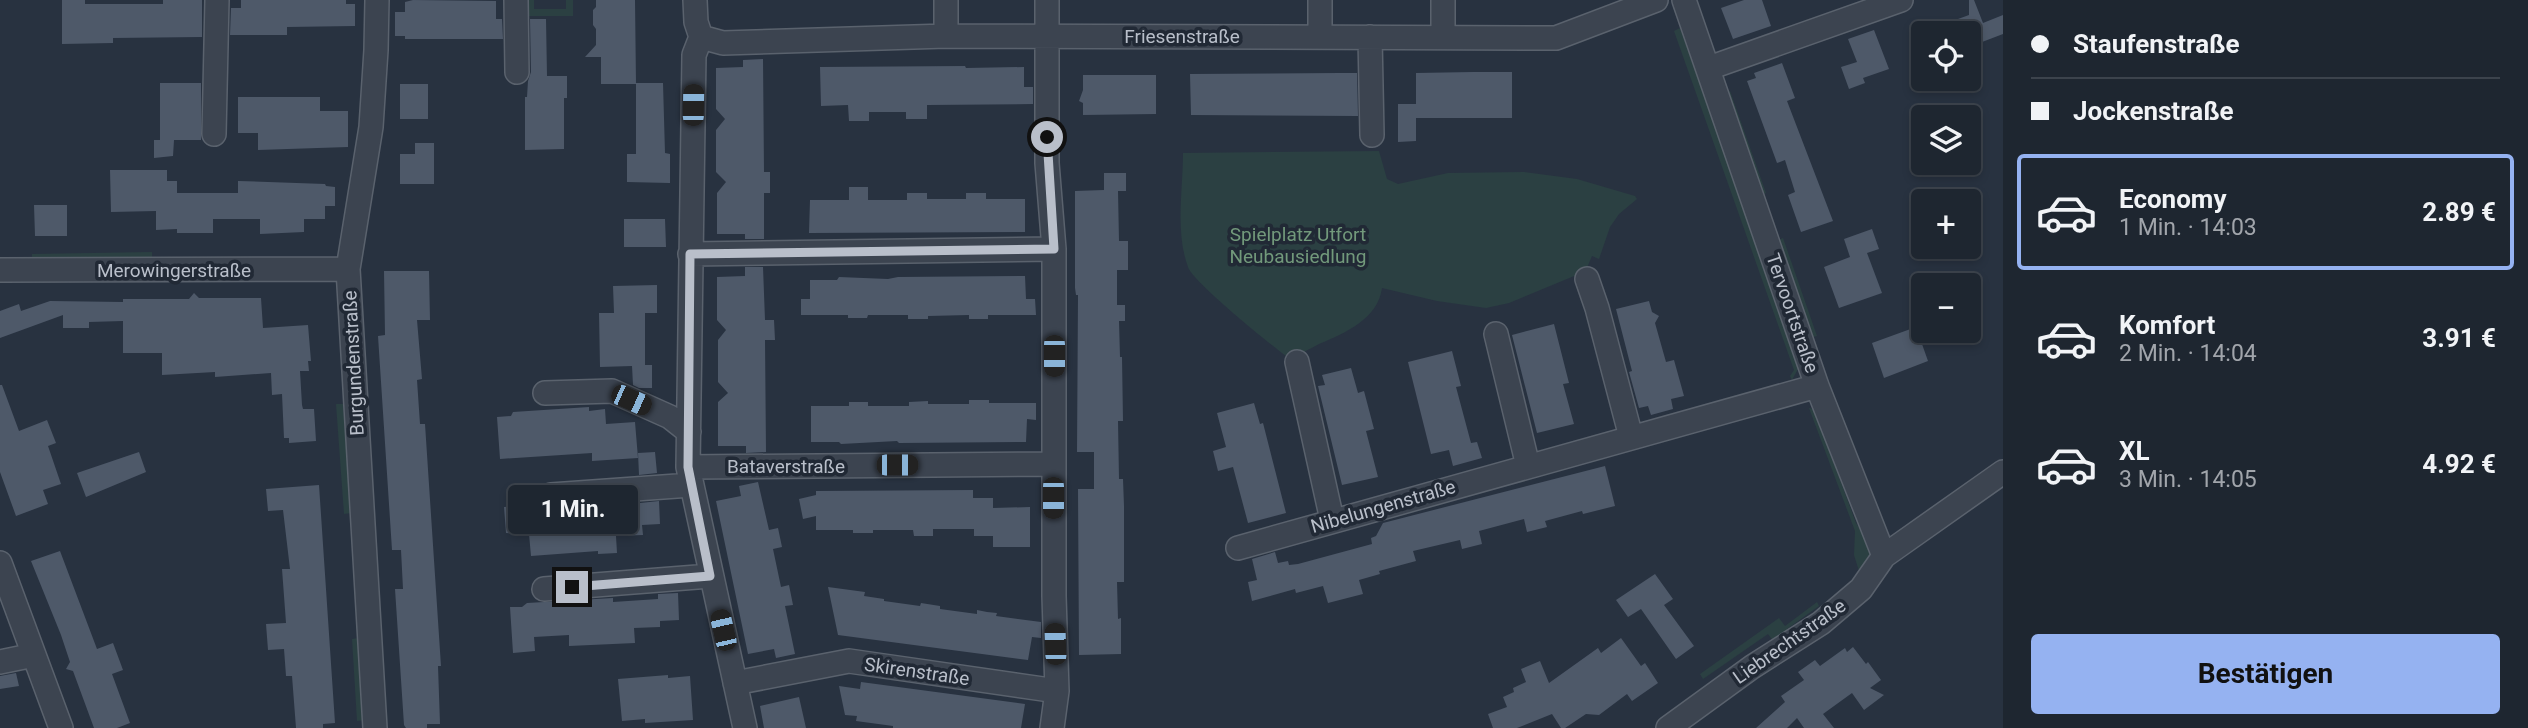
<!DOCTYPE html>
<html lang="de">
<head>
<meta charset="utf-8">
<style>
	body { margin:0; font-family:Roboto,sans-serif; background:#2b323c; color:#f1f3f6; height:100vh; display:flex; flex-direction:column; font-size:26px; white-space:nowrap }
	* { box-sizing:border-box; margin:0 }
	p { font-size:23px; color:#a1a5ab }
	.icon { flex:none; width:38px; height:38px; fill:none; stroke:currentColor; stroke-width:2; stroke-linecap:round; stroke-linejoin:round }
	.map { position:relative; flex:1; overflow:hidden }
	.side { display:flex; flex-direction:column; background:#1e2630; width:525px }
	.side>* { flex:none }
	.hud { display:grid; align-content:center; height:154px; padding:0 28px; background:#1e2630 }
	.fabs { position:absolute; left:1911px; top:21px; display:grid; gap:14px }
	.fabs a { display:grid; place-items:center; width:70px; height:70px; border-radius:7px; background:#1e2630; box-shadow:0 4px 10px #0003,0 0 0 2px #3c434c; font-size:35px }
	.end { position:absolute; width:32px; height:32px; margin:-16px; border:9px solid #b9bfca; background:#111; box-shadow:0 0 0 4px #111 }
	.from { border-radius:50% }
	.bubble { position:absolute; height:49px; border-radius:7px; background:#1e2630; box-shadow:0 4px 10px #0003,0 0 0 2px #3c434c; font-size:23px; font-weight:700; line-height:49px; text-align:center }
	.car { position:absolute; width:21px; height:42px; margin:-21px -10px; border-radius:9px; box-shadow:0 0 5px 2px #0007; background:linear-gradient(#222 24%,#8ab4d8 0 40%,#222 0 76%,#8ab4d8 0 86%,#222 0) }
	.hud b { display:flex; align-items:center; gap:24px; height:66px; font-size:26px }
	.hud b+b { border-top:2px solid #3c434c }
	.hud i { width:18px; height:18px; background:#f1f3f6 }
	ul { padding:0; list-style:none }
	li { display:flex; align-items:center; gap:21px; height:116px; margin:0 14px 10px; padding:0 14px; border:4px solid transparent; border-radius:7px }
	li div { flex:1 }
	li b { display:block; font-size:26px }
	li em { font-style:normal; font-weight:700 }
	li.selected { border-color:#95b2f1 }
	li>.icon { width:63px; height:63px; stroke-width:1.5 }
	.cta { display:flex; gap:14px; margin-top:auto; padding:14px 28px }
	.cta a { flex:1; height:80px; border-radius:7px; background:#95b2f1; color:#111; font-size:28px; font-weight:700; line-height:80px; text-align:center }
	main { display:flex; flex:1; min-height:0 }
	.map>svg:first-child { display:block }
</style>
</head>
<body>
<main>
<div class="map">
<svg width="2003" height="728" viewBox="0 0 2003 728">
	<rect width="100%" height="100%" fill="#283240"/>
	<path fill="#2b4042" d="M 524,0 L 534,0 L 534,9 L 566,9 L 566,0 L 573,0 L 573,16 L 524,16 Z
		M 1680,28 L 1785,321 L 1799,367 L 1792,380 L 1790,376 L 1794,370 L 1674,31 Z
		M 1730,91 L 1766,193 L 1758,196 L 1721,94 Z
		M 1379,151 L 1387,179 L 1398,184 L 1448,173 L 1524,172 L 1577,179 L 1635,196 L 1637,199 L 1619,214 L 1610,227 L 1599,259 L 1592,256 L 1586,270 L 1579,274 L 1509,303 L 1486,308 L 1437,301 L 1382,288 C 1378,319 1345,333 1319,344 C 1309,349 1300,355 1289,358 C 1273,347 1192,281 1188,267 C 1175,232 1183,189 1183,153 Z
		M 1783,238 L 1817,336 L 1809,338 L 1774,242 Z
		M 152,252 L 152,259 L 32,261 L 32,254 Z
		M 336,404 L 343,404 L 351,513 L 344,514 Z
		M 1809,408 L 1814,409 L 1856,523 L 1869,543 L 1872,553 L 1868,564 L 1859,571 L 1854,555 L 1855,531 Z
		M 1817,602 L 1819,606 L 1787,629 L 1788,632 L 1774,642 L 1768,634 L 1703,679 L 1700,674 L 1779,618 L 1785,626 Z
		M 359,638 L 365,720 L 357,721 L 352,639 Z"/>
	<path fill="#4e5969" d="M 62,0 L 85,0 L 85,4 L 163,4 L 163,0 L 202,0 L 202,37 L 113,38 L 113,43 L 62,44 Z
		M 241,0 L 346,0 L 346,4 L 355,4 L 355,26 L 287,27 L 287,35 L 230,35 L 231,8 L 241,8 Z
		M 413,0 L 496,1 L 496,19 L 502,19 L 503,39 L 405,39 L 405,36 L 395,36 L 395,12 L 405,12 L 405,2 Z
		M 596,0 L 635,0 L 636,84 L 601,84 L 601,57 L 585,57 L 596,45 L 596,29 L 593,25 L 593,10 L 596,7 Z
		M 1744,0 L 1762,0 L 1771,26 L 1733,39 L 1721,8 Z
		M 1969,0 L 1974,0 L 1983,23 L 2003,15 L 2003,34 L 1969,47 L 1969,33 L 1925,33 L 1925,31 L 1969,15 Z
		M 530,19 L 546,19 L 547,76 L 567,76 L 567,98 L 564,98 L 564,149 L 525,150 L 525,97 L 527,97 L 528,81 L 531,72 Z
		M 1874,30 L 1889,69 L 1863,78 L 1865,83 L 1849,89 L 1841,67 L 1857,62 L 1848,39 Z
		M 763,59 L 764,172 L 770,172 L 770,193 L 764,193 L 764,239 L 745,239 L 745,234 L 717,234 L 717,193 L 726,182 L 716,172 L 716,130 L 725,119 L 716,109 L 716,68 L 743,67 L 743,60 Z
		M 1782,63 L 1795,98 L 1787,101 L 1833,221 L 1801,232 L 1788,195 L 1795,192 L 1785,160 L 1777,163 L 1747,81 L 1756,78 L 1754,73 Z
		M 965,66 L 966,68 L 1024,67 L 1024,87 L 1033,87 L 1033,104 L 927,105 L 927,119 L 906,119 L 906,112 L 869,112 L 869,121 L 849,121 L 848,105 L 821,106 L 820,67 Z
		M 1473,72 L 1512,72 L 1512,118 L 1416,118 L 1416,141 L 1398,142 L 1398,104 L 1416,104 L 1416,73 Z
		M 1340,73 L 1357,73 L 1358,116 L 1191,115 L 1190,74 Z
		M 1083,75 L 1156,75 L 1156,114 L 1083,115 L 1083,103 L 1079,101 L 1083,90 Z
		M 160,83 L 201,83 L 201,140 L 174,140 L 173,156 L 154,158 L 154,140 L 160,140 Z
		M 636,83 L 663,83 L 665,153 L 670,154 L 670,183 L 627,182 L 627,154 L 636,154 Z
		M 400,84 L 428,84 L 428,119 L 400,119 Z
		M 238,97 L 320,97 L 320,111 L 348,111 L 348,147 L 258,150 L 258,133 L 238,133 Z
		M 415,143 L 434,143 L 434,184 L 400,184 L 400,154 L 415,154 Z
		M 110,170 L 167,170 L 167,181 L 177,181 L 177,193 L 238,193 L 238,181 L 325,184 L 326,186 L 335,187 L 335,206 L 325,206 L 325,219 L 304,219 L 304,232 L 260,234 L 260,219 L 213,219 L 213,233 L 177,233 L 177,229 L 156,230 L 156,211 L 111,212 Z
		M 1104,173 L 1126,173 L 1126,191 L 1118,191 L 1119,241 L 1128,241 L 1128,270 L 1117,270 L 1117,305 L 1125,305 L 1125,321 L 1119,321 L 1120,357 L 1122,357 L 1123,421 L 1118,421 L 1119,479 L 1123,479 L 1124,506 L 1124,582 L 1117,582 L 1118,619 L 1121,618 L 1121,654 L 1079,655 L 1078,489 L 1094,489 L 1094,452 L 1077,452 L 1078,295 L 1076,295 L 1075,288 L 1075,191 L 1104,190 Z
		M 849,187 L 868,187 L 868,200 L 907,200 L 907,193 L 927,193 L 927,199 L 966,199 L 966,193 L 986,193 L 986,199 L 1025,199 L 1025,232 L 809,233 L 810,200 L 849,200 Z
		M 34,205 L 67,205 L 67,236 L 35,236 Z
		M 624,219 L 665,219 L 666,247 L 624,247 Z
		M 1872,229 L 1879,249 L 1867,253 L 1882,293 L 1839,308 L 1824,267 L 1850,257 L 1844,239 Z
		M 745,267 L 763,267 L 765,320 L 774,320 L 775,340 L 765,340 L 766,452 L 746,453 L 746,446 L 718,446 L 718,402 L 728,393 L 718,382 L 718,340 L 726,330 L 717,320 L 717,277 L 745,276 Z
		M 384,271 L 429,271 L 430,320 L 417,320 L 422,379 L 417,380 L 420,424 L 425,424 L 441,666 L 438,666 L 440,724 L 427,724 L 427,728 L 406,728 L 404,725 L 395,589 L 403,589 L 401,550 L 392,550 L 378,336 L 385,335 Z
		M 1025,276 L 1026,299 L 1035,299 L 1036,315 L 988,315 L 988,319 L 969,319 L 969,315 L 928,316 L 928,319 L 908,319 L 908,315 L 868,315 L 867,318 L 848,318 L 848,315 L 801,315 L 801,299 L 810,299 L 810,280 L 837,280 L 839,277 L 888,279 L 898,277 Z
		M 657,285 L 657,313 L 645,313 L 645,365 L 652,365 L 652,388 L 639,388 L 633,385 L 632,366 L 600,367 L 599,313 L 614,313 L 613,286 Z
		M 194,293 L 199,298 L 261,298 L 263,328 L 308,325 L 311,361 L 308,361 L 309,371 L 300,371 L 302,405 L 303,409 L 314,409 L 316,441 L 289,443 L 289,438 L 284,438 L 282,394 L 272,395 L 271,373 L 215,377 L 215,372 L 162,375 L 162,353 L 123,353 L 123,321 L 89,322 L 89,328 L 63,328 L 63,315 L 0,338 L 0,311 L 19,304 L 21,311 L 50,301 L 123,302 L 123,299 L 189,299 Z
		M 1649,301 L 1652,312 L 1659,316 L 1655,323 L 1666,362 L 1674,360 L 1684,396 L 1671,399 L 1673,409 L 1651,415 L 1648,406 L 1639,408 L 1629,372 L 1632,371 L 1616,309 Z
		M 1554,324 L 1569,383 L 1563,384 L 1574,424 L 1537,433 L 1512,335 Z
		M 1916,327 L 1928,361 L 1884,378 L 1872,343 Z
		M 1452,351 L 1461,386 L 1456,387 L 1471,443 L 1477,442 L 1482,458 L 1453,466 L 1449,450 L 1431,454 L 1408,362 Z
		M 1351,368 L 1358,393 L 1364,391 L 1374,429 L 1366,431 L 1378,477 L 1342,485 L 1318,386 L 1325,385 L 1322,375 Z
		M 0,385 L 2,385 L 19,431 L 47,420 L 56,443 L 48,446 L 61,484 L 43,490 L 48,504 L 16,516 L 0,472 Z
		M 969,400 L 989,400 L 989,403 L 1036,403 L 1036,420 L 1027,419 L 1026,442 L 899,443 L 897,441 L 841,444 L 839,442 L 811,442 L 811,406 L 849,406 L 849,402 L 868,402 L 868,406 L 909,406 L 909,402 L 928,401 L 928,404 L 969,404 Z
		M 1254,403 L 1260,424 L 1263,423 L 1286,513 L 1248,523 L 1233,467 L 1218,471 L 1213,451 L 1226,447 L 1217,413 Z
		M 589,407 L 589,411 L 605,409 L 606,424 L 635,422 L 638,458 L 592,461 L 592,453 L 500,459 L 497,417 L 511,416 L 513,412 Z
		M 139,452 L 146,472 L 86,497 L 77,473 Z
		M 655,452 L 657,473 L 639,475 L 638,453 Z
		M 1605,466 L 1615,506 L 1583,514 L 1582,511 L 1545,521 L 1547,527 L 1527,532 L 1524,519 L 1479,531 L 1482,544 L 1462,549 L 1460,540 L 1413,551 L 1416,561 L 1379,571 L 1380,574 L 1359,580 L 1363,594 L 1328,603 L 1323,586 L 1296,593 L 1295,589 L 1252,601 L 1248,582 L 1257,580 L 1252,559 L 1275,552 L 1278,563 L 1288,561 L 1289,565 L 1298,564 L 1372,544 L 1371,538 L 1376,536 L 1383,523 Z
		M 758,482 L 769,530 L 778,528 L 782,547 L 773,549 L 781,587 L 789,585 L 793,605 L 785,606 L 795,654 L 776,658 L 774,649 L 748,654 L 716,501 L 741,496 L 739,486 Z
		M 319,485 L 335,723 L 323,724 L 323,728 L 296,728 L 292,676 L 286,676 L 284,649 L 268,650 L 266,624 L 286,623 L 282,569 L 290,569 L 283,510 L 268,511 L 266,489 Z
		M 973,490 L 973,498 L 993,498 L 993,508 L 1030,507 L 1030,547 L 993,547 L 993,536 L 974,536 L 974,529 L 933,529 L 933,536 L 914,536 L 913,530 L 873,530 L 873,533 L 853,533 L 853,530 L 816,530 L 816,516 L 803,519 L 799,499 L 816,495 L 816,491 Z
		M 659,501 L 660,524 L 642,525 L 643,535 L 616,536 L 617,553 L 598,554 L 598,551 L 531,556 L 529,534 L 506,533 L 504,507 L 533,505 L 537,508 L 552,509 L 595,506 L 596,510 L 640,507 L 640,503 Z
		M 60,551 L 97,649 L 113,643 L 123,670 L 112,674 L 130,723 L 117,728 L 94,728 L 73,671 L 66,669 L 70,662 L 61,635 L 31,561 Z
		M 1655,574 L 1673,599 L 1664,605 L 1694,646 L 1676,659 L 1641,609 L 1628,617 L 1616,600 Z
		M 828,587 L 865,592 L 864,596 L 884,599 L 884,601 L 920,606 L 921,603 L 940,606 L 940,609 L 977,614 L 977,610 L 987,612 L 997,613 L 996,616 L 1041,622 L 1041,638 L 1032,637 L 1028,660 L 838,635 Z
		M 678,593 L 679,620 L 660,621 L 660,627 L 634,628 L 635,643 L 569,646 L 569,635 L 534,637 L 535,651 L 513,653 L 510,607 L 522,607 L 527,603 L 613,598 L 613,602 L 658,599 L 658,594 Z
		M 1621,638 L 1641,666 L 1645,663 L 1658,683 L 1632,701 L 1627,694 L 1599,715 L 1586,714 L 1565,728 L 1561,728 L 1552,714 L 1517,728 L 1493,728 L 1488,714 L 1507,707 L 1503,697 L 1514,692 L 1513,688 L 1526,682 L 1521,669 L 1540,661 L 1549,683 L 1598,648 L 1601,653 Z
		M 1853,647 L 1866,664 L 1868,662 L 1881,680 L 1870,688 L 1884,695 L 1864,710 L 1852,693 L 1823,714 L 1834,728 L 1804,728 L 1797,718 L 1787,728 L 1756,728 L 1785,702 L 1781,696 L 1804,680 L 1798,672 L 1815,660 L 1820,666 L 1845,648 L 1847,652 Z
		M 16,673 L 19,686 L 0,689 L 0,676 Z
		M 668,675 L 668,678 L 690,676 L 693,720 L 645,723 L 645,719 L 622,721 L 618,679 Z
		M 861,682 L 1025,704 L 1021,728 L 893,728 L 893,726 L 856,721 L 857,716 L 845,715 L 839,686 L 860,689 Z
		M 799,697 L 806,728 L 764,728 L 760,706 Z"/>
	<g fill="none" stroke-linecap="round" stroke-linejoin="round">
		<defs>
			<path id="minor" d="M 516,0 L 517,72
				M 695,0 L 696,22 L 701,37 L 694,55 L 688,467 L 745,728
				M 946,0 L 946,36
				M 1047,0 L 1047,163 L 1054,249 L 1054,596 L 1057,691 L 1052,728
				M 1320,0 L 1320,37
				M 1443,0 L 1443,37
				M 1684,0 L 1817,386 L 1884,556
				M 701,37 L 723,43 L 946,36 L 1556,38 L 1656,0
				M 1370,37 L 1372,135
				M 1709,68 L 1901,0
				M 214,134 L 217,0
				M 690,254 L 1054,249
				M 0,270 L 348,269
				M 1587,279 L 1597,308 L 1631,437
				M 1496,334 L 1528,466
				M 1297,362 L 1332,520
				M 545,393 L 612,391 L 670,417 L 689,432
				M 688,467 L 1053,464
				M 551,495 L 691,485
				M 1238,548 L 1817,386
				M 0,563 L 61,728
				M 544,589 L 710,576
				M 0,662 L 34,655
				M 735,683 L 849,661 L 1057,691
				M 375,728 L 348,269 L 371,127 L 376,50 L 377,0
				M 1668,728 L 1752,667 L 1821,623 L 1861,589 L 1884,556 L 2003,472"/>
		</defs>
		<use href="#minor" stroke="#5a626d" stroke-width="26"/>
		<use href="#minor" stroke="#3c4450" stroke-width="23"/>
	</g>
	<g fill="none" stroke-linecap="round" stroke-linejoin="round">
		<path stroke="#b9bfca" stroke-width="9" d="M 572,587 L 710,576 L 688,467 L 690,254 L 1054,249 L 1047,137"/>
	</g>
	<g text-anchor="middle" stroke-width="7" stroke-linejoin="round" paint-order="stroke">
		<g font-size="19" fill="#b9bfca" stroke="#212935">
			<text x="1182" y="43">Friesenstraße</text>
			<text x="174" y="277">Merowingerstraße</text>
			<text transform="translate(1793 313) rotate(71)" y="7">Tervoortstraße</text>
			<text transform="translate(353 363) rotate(-93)" y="7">Burgundenstraße</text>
			<text x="786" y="473">Bataverstraße</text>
			<text transform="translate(1383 506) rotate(-16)" y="7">Nibelungenstraße</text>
			<text transform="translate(1789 641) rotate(-35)" y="7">Liebrechtstraße</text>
			<text transform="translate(917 671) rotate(8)" y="7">Skirenstraße</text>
		</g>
		<g font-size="19" fill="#72997b" stroke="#212935">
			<text x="1298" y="241">Spielplatz Utfort<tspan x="1298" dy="22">Neubausiedlung</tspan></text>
		</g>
	</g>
</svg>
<div class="fabs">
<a><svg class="icon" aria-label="locate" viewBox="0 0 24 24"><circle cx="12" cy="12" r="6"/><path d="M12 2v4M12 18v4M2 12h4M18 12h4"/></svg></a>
<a><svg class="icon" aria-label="layers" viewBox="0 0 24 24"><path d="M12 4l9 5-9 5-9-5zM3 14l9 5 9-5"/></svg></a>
<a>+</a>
<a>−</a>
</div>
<i class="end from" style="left:1047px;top:137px"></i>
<i class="end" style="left:572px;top:587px"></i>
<div class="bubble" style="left:508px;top:485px;width:130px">1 Min.</div>
<i class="car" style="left:693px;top:105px;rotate:1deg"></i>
<i class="car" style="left:1054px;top:356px;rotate:180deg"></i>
<i class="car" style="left:631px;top:400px;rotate:114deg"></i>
<i class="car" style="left:897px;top:465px;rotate:90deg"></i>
<i class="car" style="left:1053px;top:498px;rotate:180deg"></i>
<i class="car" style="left:723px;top:630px;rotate:347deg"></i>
<i class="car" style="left:1055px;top:644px;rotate:358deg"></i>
</div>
<section class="side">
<div class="hud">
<b><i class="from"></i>Staufenstraße</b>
<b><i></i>Jockenstraße</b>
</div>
<ul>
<li class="selected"><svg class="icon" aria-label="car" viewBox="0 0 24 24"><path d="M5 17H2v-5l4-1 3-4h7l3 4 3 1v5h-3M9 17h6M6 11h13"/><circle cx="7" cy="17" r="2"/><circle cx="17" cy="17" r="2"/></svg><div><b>Economy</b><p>1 Min. · 14:03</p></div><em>2.89 €</em></li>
<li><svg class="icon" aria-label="car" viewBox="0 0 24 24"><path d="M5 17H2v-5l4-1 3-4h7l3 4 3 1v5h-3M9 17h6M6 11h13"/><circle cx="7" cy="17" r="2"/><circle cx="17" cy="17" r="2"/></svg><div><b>Komfort</b><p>2 Min. · 14:04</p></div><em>3.91 €</em></li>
<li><svg class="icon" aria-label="car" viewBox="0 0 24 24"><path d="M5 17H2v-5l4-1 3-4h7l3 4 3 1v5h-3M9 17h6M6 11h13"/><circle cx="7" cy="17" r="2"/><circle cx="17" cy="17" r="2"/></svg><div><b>XL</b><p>3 Min. · 14:05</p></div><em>4.92 €</em></li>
</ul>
<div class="cta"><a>Bestätigen</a></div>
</section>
</main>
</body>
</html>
